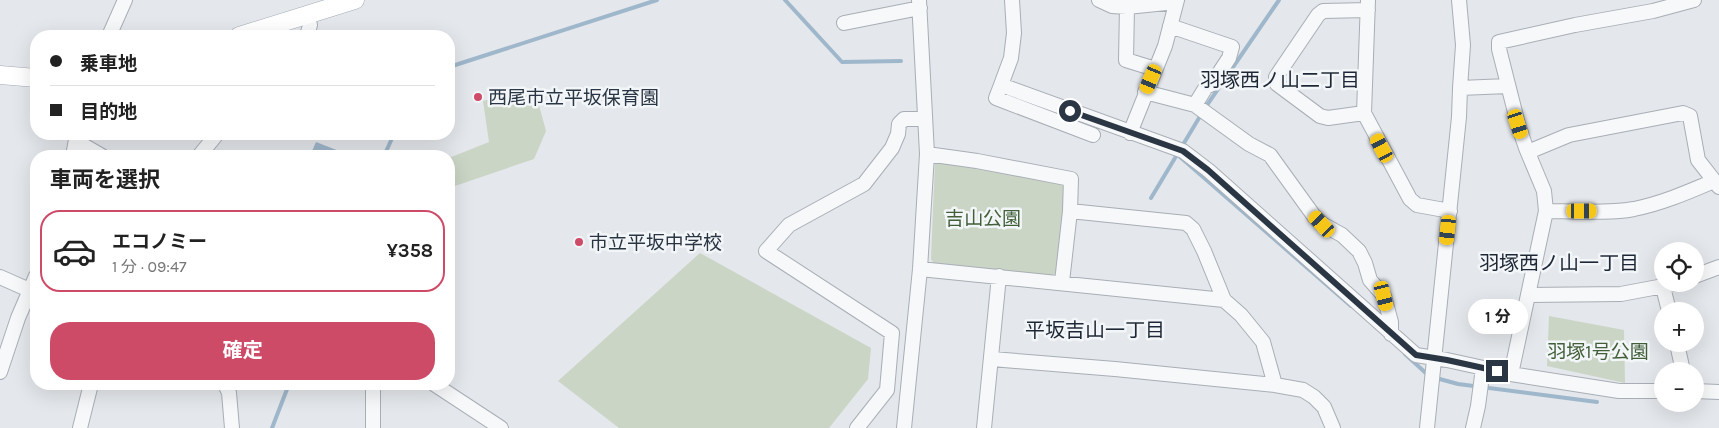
<!DOCTYPE html>
<html lang="ja">
<head>
<meta charset="utf-8">
<style>
	body { margin:0; font-family:Karla,"Noto Sans JP",sans-serif; background:#f6f6f6; color:#222; height:100vh; display:flex; flex-direction:column; font-size:19px; white-space:nowrap }
	* { box-sizing:border-box; margin:0 }
	p { font-size:16px; color:#767676 }
	.icon { flex:none; width:28px; height:28px; fill:none; stroke:currentColor; stroke-width:2; stroke-linecap:round; stroke-linejoin:round }
	.map { position:relative; flex:1; overflow:hidden }
	.drawer { position:absolute; left:30px; top:150px; width:425px; height:240px; display:flex; flex-direction:column; background:#fff; border-radius:20px; box-shadow:0 5px 20px #0002 }
	.drawer>* { flex:none }
	.hud { position:absolute; left:30px; top:30px; width:425px; height:110px; border-radius:20px; box-shadow:0 5px 20px #0002; display:grid; align-content:center; height:110px; padding:0 20px; background:#fff }
	.buttons { position:absolute; left:1654px; top:242px; display:grid; gap:10px }
	.buttons a { display:grid; place-items:center; width:50px; height:50px; border-radius:50%; background:#fff; box-shadow:0 5px 20px #0002; font-size:25px }
	.end { position:absolute; width:22px; height:22px; margin:-11px; border:6px solid #2b3644; background:#fff; box-shadow:0 0 0 2px #fff }
	.from { border-radius:50% }
	.bubble { position:absolute; height:35px; border-radius:18px; background:#fff; box-shadow:0 5px 20px #0002; font-size:16px; font-weight:700; line-height:35px; text-align:center }
	.car { position:absolute; width:15px; height:30px; margin:-15px -8px; border-radius:6px; box-shadow:0 0 4px 1px #0007; background:linear-gradient(#f5c518 24%,#345 0 40%,#f5c518 0 76%,#345 0 86%,#f5c518 0) }
	.hud b { display:flex; align-items:center; gap:18px; height:48px; font-size:19px }
	.hud b+b { border-top:1px solid #e0e0e0 }
	.hud i { width:12px; height:12px; background:#222 }
	ul { padding:0; list-style:none }
	li { display:flex; align-items:center; gap:15px; height:82px; margin:0 10px 8px; padding:0 10px; border:2px solid transparent; border-radius:20px }
	li div { flex:1 }
	li b { display:block; font-size:19px }
	li em { font-style:normal; font-weight:700 }
	li.active { border-color:#ce4b68 }
	li>.icon { width:45px; height:45px; stroke-width:1.5 }
	h2 { padding:0 20px; font-size:22px; line-height:60px }
	.primary-button { display:flex; gap:10px; margin-top:auto; padding:10px 20px }
	.primary-button a { flex:1; height:58px; border-radius:20px; background:#ce4b68; color:#fff; font-size:20px; font-weight:700; line-height:58px; text-align:center }
	.map>svg:first-child { display:block }
</style>
</head>
<body>
<div class="map">
<svg width="1719" height="428" viewBox="0 0 1719 428">
	<rect width="100%" height="100%" fill="#e4e7eb"/>
	<path fill="#cad5c5" d="M 534,87 L 546,131 L 534,159 L 449,188 L 449,158 L 489,142 L 483,101 Z
		M 939,160 L 1063,182 L 1066,186 L 1057,272 L 1051,276 L 934,264 L 931,259 L 935,162 Z
		M 700,253 L 871,348 L 868,379 L 829,428 L 619,428 L 558,381 Z
		M 1549,316 L 1624,330 L 1625,383 L 1547,366 Z"/>
	<path fill="#9fb7cb" d="M 316,142 L 352,156 L 310,156 Z"/>
	<g fill="none" stroke-linecap="round" stroke-linejoin="round">
		<path stroke="#9fb7cb" stroke-width="4" d="M 785,0 L 842,62 L 901,61
			M 449,67 L 657,0
			M 384,156 L 394,134
			M 1179,156 L 1351,306
			M 1151,198 L 1205,108 L 1279,0
			M 1405,354 L 1429,376
			M 1436,378 L 1458,384 L 1597,402
			M 272,428 L 289,384"/>
		<defs>
			<path id="minor" d="M 1012,0 L 1014,33 L 1011,58 L 1001,85 L 1183,151 L 1208,170 L 1416,355 L 1447,360 L 1511,374 L 1619,391 L 1662,391
				M 1099,0 L 1112,6 L 1127,7 L 1176,2
				M 1368,0 L 1364,113 L 1410,199 L 1417,205 L 1450,211
				M 1127,7 L 1126,60 L 1155,69
				M 307,15 L 310,25 L 307,36
				M 844,23 L 920,8
				M 109,36 L 125,0
				M 1001,85 L 996,98 L 1093,135
				M 1460,88 L 1508,86
				M 1145,92 L 1195,105 L 1206,87 L 1212,84 L 1229,58 L 1232,47 L 1170,26
				M 1195,105 L 1249,144 L 1270,155 L 1314,216 L 1322,224 L 1342,235 L 1359,251 L 1365,263 L 1370,280 L 1384,296 L 1391,322 L 1391,334
				M 1364,113 L 1328,118 L 1320,116 L 1277,84 L 1276,77 L 1318,15 L 1323,11 L 1368,10
				M 1130,133 L 1165,46 L 1177,0
				M 76,141 L 102,156
				M 1528,152 L 1569,135 L 1683,113 L 1690,116 L 1698,160 L 1719,187
				M 927,154 L 977,161 L 1071,179 L 1070,211 L 1062,282
				M 73,156 L 77,134
				M 199,156 L 217,134
				M 1070,211 L 1186,223 L 1193,229 L 1204,251 L 1224,300 L 1241,315 L 1263,342 L 1275,385
				M 1546,211 C 1575,211 1606,214 1634,209 C 1663,203 1688,192 1714,181
				M 920,269 L 1224,300
				M 1695,276 L 1719,267
				M 0,277 L 36,293
				M 1663,287 L 1669,311
				M 1528,295 L 1621,294 L 1674,284
				M 1677,344 L 1683,371
				M 992,359 L 1115,369 L 1275,385 L 1303,390 L 1314,397 L 1324,407 L 1333,428
				M 0,372 L 18,318 L 36,276
				M 1511,374 L 1546,211 L 1544,191 L 1526,148 L 1518,124 L 1499,49 L 1499,42 L 1575,25 L 1653,11 L 1694,0
				M 225,384 L 229,393 L 232,428
				M 434,384 L 501,428
				M 1695,391 L 1719,392
				M 80,428 L 91,384
				M 373,428 L 373,384
				M 857,428 L 887,390 L 892,333 L 766,251 L 789,225 L 864,184 L 892,148 L 898,134 L 899,124 L 904,119 L 925,119
				M 904,428 L 920,269 L 927,154 L 919,0
				M 984,428 L 999,276
				M 1427,428 L 1459,117 L 1460,88 L 1463,45 L 1459,0
				M 1473,428 L 1478,406 L 1483,368"/>
			<path id="major" d="M 239,36 L 355,0
				M 0,75 L 36,78"/>
		</defs>
		<use href="#minor" stroke="#a9aeb6" stroke-width="16"/>
		<use href="#major" stroke="#a3acb7" stroke-width="19"/>
		<use href="#minor" stroke="#f6f8fa" stroke-width="14"/>
		<use href="#major" stroke="#fff" stroke-width="18"/>
	</g>
	<g fill="none" stroke-linecap="round" stroke-linejoin="round">
		<path stroke="#2b3644" stroke-width="6" d="M 1070,111 L 1183,151 L 1208,170 L 1416,355 L 1447,360 L 1497,371"/>
	</g>
	<g fill="#ce4b68" stroke="#f3f6f8" stroke-width="2">
		<circle cx="478" cy="97" r="5"/>
		<circle cx="579" cy="242" r="5"/>
	</g>
	<g text-anchor="middle" stroke-width="5" stroke-linejoin="round" paint-order="stroke">
		<g font-size="19" fill="#2b3644" stroke="#f3f6f8" text-anchor="start">
			<text x="488" y="104">西尾市立平坂保育園</text>
			<text x="589" y="249">市立平坂中学校</text>
		</g>
		<g font-size="19" fill="#425f39" stroke="#f3f6f8">
			<text x="983" y="225">吉山公園</text>
			<text x="1598" y="358">羽塚1号公園</text>
		</g>
		<g font-size="20" fill="#1d2735" stroke="#f3f6f8">
			<text x="1280" y="87">羽塚西ノ山二丁目</text>
			<text x="1559" y="270">羽塚西ノ山一丁目</text>
			<text x="1095" y="337">平坂吉山一丁目</text>
		</g>
	</g>
</svg>
<div class="buttons">
<a><svg class="icon" aria-label="locate" viewBox="0 0 24 24"><circle cx="12" cy="12" r="6"/><path d="M12 2v4M12 18v4M2 12h4M18 12h4"/></svg></a>
<a>+</a>
<a>−</a>
</div>
<i class="end from" style="left:1070px;top:111px"></i>
<i class="end" style="left:1497px;top:371px"></i>
<div class="bubble" style="left:1468px;top:299px;width:60px">1 分</div>
<i class="car" style="left:1151px;top:79px;rotate:203deg"></i>
<i class="car" style="left:1518px;top:124px;rotate:162deg"></i>
<i class="car" style="left:1382px;top:148px;rotate:332deg"></i>
<i class="car" style="left:1582px;top:211px;rotate:90deg"></i>
<i class="car" style="left:1322px;top:224px;rotate:317deg"></i>
<i class="car" style="left:1448px;top:230px;rotate:186deg"></i>
<i class="car" style="left:1384px;top:296px;rotate:166deg"></i>
<div class="hud">
<b><i class="from"></i>乗車地</b>
<b><i></i>目的地</b>
</div>
<section class="drawer">
<h2>車両を選択</h2>
<ul>
<li class="active"><svg class="icon" aria-label="car" viewBox="0 0 24 24"><path d="M5 17H2v-5l4-1 3-4h7l3 4 3 1v5h-3M9 17h6M6 11h13"/><circle cx="7" cy="17" r="2"/><circle cx="17" cy="17" r="2"/></svg><div><b>エコノミー</b><p>1 分 · 09:47</p></div><em>¥358</em></li>
</ul>
<div class="primary-button"><a>確定</a></div>
</section>
</div>
</body>
</html>
